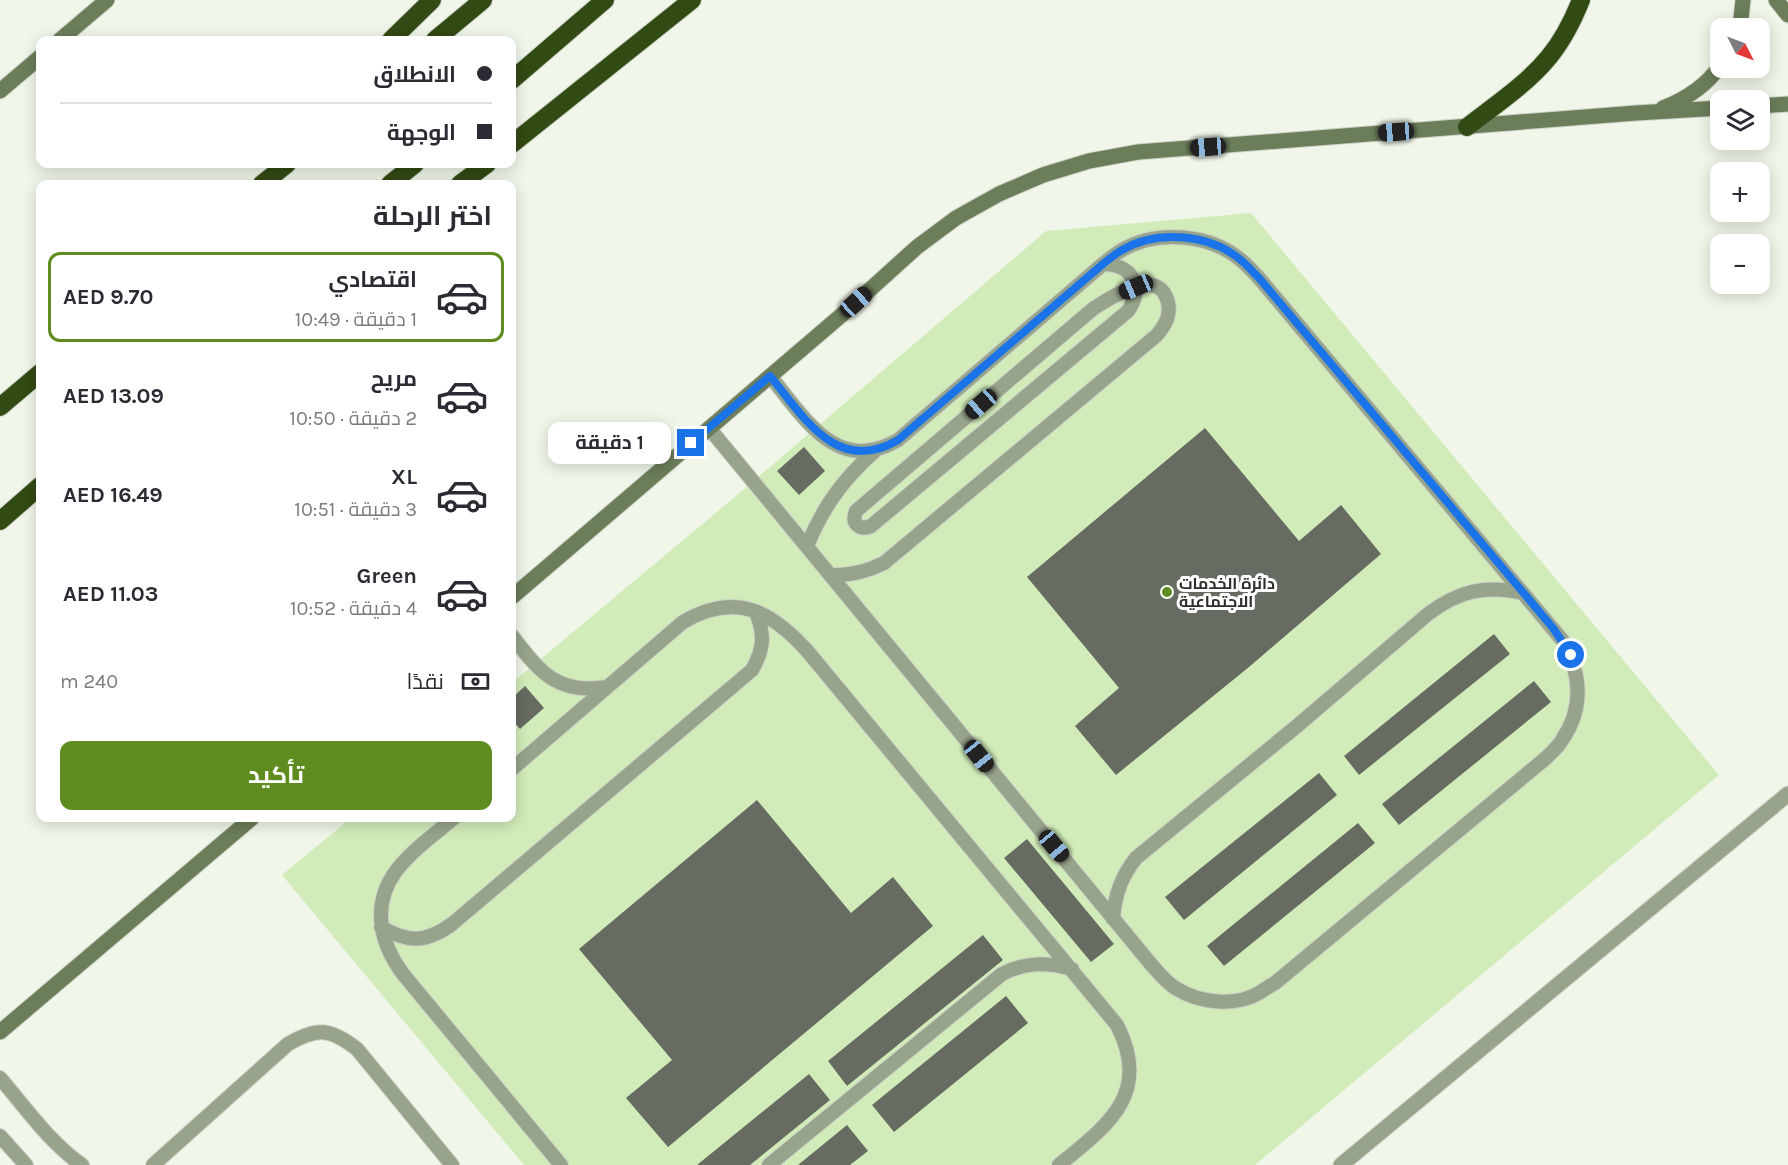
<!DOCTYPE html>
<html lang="ar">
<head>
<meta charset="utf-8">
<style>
	body { margin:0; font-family:Karla,Cairo,sans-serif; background:#f7f7f7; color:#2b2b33; direction:rtl; height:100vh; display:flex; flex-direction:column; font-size:22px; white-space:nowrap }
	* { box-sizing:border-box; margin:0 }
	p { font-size:20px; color:#7c7c81 }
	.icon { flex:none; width:33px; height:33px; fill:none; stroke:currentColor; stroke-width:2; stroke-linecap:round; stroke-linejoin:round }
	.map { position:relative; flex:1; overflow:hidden; direction:ltr }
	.side { position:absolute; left:36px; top:180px; width:480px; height:642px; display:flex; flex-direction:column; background:#fff; border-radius:12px; box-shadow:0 3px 15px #0003; direction:rtl }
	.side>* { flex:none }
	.guide { position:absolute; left:36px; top:36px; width:480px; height:132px; border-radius:12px; box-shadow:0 3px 15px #0003; direction:rtl; display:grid; align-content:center; height:132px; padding:0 24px; background:#fff }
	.needle { width:39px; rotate:132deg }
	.controls { position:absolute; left:1710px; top:18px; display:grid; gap:12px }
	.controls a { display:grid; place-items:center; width:60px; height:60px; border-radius:12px; background:#fff; box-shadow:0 3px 15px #0003; font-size:30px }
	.end { position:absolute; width:27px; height:27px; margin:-14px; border:8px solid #1a73e8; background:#fff; box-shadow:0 0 0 3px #fff }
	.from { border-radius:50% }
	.bubble { position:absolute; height:42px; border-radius:12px; background:#fff; box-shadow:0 3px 15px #0003; font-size:20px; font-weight:700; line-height:42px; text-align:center; direction:rtl }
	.car { position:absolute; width:18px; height:36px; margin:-18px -9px; border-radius:8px; box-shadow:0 0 4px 2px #0007; background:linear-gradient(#222 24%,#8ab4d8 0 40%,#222 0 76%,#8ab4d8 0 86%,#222 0) }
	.guide b { display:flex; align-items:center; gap:21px; height:57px; font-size:22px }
	.guide b+b { border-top:2px solid #e1e1e2 }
	.guide i { width:15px; height:15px; background:#2b2b33 }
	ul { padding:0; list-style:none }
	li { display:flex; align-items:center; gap:18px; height:90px; margin:0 12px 9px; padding:0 12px; border:3px solid transparent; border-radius:12px }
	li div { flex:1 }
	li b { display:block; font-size:22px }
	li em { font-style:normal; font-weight:700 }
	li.current { border-color:#5f8c1e }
	li>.icon { width:54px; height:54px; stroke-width:1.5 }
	h2 { padding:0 24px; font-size:27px; line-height:72px }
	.pay { display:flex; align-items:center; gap:15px; height:66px; padding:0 24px; font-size:22px }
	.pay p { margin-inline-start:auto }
	.button { display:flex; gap:12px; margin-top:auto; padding:12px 24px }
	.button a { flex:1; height:69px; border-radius:12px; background:#5f8c1e; color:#fff; font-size:24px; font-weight:700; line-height:69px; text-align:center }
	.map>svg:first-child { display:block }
</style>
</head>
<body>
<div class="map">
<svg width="1788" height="1165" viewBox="0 0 1788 1165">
	<rect width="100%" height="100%" fill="#f0f7ea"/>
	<path fill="#d2ecb9" d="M 1251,213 L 1719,775 L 1255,1165 L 524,1165 L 282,875 L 351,818 L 512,818 L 512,683 L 730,501 L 1046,231 Z"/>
	<path fill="#666c61" d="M 1205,428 L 1299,541 L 1341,505 L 1381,554 L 1249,667 L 1116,775 L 1075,726 L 1119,688 L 1027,577 Z
		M 804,447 L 825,471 L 799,495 L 777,471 Z
		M 1494,634 L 1510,654 L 1359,775 L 1344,756 Z
		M 1534,681 L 1551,702 L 1399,825 L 1382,804 Z
		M 525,686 L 544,708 L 520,729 L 512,720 L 512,698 Z
		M 1319,773 L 1337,795 L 1184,920 L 1165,897 Z
		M 757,800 L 851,913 L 893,877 L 933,926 L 668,1147 L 626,1098 L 672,1060 L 579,949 Z
		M 1358,823 L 1375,843 L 1224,966 L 1207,946 Z
		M 1027,839 L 1114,944 L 1091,962 L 1004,858 Z
		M 983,935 L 1003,960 L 847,1086 L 828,1061 Z
		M 1006,996 L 1028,1023 L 894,1132 L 872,1105 Z
		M 809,1074 L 830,1100 L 750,1165 L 697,1165 Z
		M 847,1125 L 868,1151 L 850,1165 L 798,1165 Z"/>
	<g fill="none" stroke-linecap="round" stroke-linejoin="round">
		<defs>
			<path id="lane" d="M 709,428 L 1150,963 C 1158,972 1166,983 1177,989 C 1200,1003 1235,1007 1259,993 C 1264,990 1269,986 1275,983 L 1546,758 C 1551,753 1558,747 1562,740 C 1584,708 1581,674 1563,641 L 1259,278 C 1253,272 1248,266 1242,261 C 1211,234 1158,229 1122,250 C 1115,254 1109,259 1103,264 L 898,440 C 837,476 804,417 770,376
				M 807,546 C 823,507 843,479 875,451
				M 830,575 C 850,576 866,572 884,563 L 1157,335 C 1161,330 1165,325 1167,319 C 1172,304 1165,283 1146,285 C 1128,286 1109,299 1094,308 L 856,511 C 851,523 859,531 871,526 L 1128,311 C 1145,287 1132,264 1103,264
				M 512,636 C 540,672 557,695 607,687
				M 512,769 L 683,622 C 736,591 772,611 809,653 L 1117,1025 C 1152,1094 1108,1125 1059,1165
				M 454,818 C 435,834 412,850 396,871 C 371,905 380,943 403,974 L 561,1165
				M 1113,919 C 1115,895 1121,877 1136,858 L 1297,726 L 1428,614 C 1460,590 1485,585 1523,593
				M 381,927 C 408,943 426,943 452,924 L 752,670 C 764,649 765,635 756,612
				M 0,1078 C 26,1108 49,1142 82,1165
				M 0,1136 L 26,1165
				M 153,1165 L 288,1044 C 317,1027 330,1028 357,1049 L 452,1165
				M 769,1165 L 1002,974 C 1025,962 1047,962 1072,969"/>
			<path id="street" d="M 1341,1165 L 1788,794"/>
			<path id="secondary" d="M 1776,0 L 1788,15
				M 1740,28 L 1743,0
				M 60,40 L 107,0
				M 0,91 L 40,57
				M 1760,106 L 1788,104
				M 1663,108 C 1686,99 1706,86 1720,66
				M 512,597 L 844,313 L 917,247 L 956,218 L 999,194 L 1043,175 L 1089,161 L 1138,152 L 1636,113 L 1720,108
				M 0,1032 L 252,818"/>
			<path id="highway" d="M 391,40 L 432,0
				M 435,40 L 483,0
				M 512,80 L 605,0
				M 1467,127 C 1494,106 1527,84 1549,57 C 1563,40 1573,20 1581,0
				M 512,144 L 692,0
				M 262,184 L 287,164
				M 390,184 L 415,164
				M 460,184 L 487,164
				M 0,407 L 40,373
				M 0,521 L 40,486"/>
		</defs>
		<use href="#lane" stroke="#cdd3c7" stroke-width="16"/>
		<use href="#street" stroke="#cdd3c7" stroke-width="17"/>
		<use href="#secondary" stroke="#cdd3c7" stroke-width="17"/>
		<use href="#highway" stroke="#cdd3c7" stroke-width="20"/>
		<use href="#lane" stroke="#97a48b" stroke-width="14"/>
		<use href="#street" stroke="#97a48b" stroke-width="15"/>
		<use href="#secondary" stroke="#6b7d59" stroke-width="15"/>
		<use href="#highway" stroke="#324a13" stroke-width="18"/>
	</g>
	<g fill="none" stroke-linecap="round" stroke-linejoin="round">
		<path stroke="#1a73e8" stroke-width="8" d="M 691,443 L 770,376 C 804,417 837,476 898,440 L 1103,264 C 1109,259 1115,254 1122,250 C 1158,229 1211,234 1242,261 C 1248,266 1253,272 1259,278 L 1553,628 L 1571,655"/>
	</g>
	<circle fill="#5f8c1e" stroke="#fff" stroke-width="2" cx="1167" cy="592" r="6"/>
	<g text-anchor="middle" stroke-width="6" stroke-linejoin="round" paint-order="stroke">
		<g font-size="16" font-weight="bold" fill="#2b2e29" stroke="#fff" text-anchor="start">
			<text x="1179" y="589">دائرة الخدمات<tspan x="1179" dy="18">الاجتماعية</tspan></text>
		</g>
	</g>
</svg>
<div class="controls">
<a><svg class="needle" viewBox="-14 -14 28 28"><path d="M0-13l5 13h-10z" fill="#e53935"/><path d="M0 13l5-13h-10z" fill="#7c7c81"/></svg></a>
<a><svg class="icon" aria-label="layers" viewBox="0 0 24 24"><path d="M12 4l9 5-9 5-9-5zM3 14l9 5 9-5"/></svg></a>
<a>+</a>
<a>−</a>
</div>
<i class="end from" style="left:1571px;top:655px"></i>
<i class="end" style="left:691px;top:443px"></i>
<div class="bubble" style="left:548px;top:422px;width:123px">1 دقيقة</div>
<i class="car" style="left:1396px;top:132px;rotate:266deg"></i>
<i class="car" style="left:1208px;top:147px;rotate:266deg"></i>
<i class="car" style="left:1136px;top:287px;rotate:247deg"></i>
<i class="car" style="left:856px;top:302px;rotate:48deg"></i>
<i class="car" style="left:981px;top:404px;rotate:229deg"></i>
<i class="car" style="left:979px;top:756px;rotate:141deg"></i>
<i class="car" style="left:1054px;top:846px;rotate:140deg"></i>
<div class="guide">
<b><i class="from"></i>الانطلاق</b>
<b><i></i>الوجهة</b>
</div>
<section class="side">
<h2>اختر الرحلة</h2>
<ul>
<li class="current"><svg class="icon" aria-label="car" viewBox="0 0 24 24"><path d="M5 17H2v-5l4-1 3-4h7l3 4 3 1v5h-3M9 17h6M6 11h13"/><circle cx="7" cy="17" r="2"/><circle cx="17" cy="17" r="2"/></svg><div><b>اقتصادي</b><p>1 دقيقة · 10:49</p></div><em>AED 9.70</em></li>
<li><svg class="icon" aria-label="car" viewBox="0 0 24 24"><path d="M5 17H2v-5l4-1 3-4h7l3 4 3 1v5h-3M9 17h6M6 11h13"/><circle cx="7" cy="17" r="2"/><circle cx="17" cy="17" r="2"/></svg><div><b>مريح</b><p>2 دقيقة · 10:50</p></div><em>AED 13.09</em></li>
<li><svg class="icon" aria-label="car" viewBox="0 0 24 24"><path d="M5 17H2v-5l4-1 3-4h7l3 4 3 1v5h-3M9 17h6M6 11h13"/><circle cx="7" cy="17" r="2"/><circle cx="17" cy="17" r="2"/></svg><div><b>XL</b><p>3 دقيقة · 10:51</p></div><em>AED 16.49</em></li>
<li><svg class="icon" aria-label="car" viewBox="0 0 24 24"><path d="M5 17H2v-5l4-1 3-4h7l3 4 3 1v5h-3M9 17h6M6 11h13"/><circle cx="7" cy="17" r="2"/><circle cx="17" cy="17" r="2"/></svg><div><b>Green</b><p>4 دقيقة · 10:52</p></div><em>AED 11.03</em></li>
</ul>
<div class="pay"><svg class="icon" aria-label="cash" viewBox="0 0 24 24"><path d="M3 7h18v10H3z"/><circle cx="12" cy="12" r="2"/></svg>نقدًا<p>240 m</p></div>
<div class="button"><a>تأكيد</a></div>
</section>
</div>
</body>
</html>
